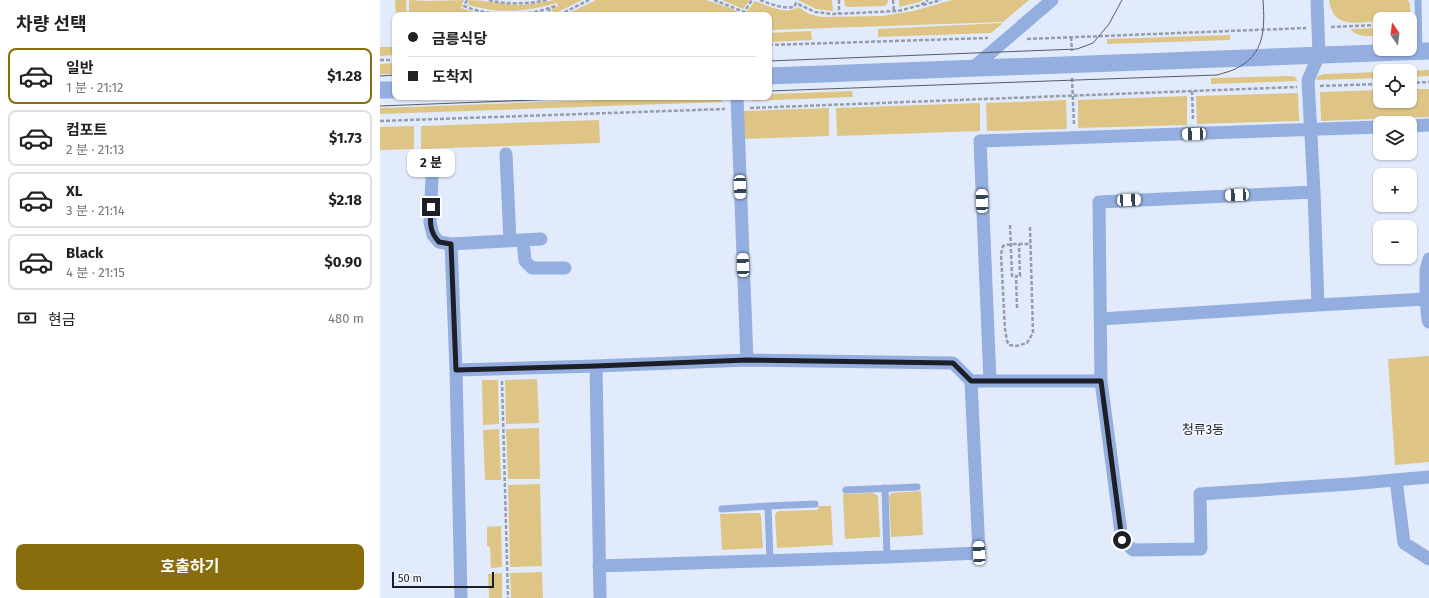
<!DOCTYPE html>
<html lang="ko">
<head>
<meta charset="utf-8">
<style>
	body { margin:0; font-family:"Fira Sans","Noto Sans KR",sans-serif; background:#f6f6f6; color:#222; height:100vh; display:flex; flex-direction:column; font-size:15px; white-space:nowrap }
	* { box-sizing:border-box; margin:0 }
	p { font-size:13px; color:#767676 }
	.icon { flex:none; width:22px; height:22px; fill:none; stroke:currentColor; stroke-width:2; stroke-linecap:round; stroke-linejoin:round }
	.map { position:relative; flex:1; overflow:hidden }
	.side { display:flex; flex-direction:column; background:#fff; width:380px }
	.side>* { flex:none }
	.top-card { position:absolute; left:12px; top:12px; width:380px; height:88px; border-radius:8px; box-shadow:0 1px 3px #0004; display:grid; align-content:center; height:88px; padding:0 16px; background:#fff }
	.needle { width:26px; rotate:346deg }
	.fabs { position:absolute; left:993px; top:12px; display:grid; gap:8px }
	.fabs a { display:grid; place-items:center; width:44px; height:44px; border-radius:8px; background:#fff; box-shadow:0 1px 3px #0004; font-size:20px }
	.scale { position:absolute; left:12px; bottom:10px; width:102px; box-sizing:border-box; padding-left:4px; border:2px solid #1c1f25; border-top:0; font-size:11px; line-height:14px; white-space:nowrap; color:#1c1f25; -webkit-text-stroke:3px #f5f8ff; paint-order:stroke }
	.end { position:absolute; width:18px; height:18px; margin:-9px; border:5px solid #1c1f25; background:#fff; box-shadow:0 0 0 2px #fff }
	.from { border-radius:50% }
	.bubble { position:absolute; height:28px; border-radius:8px; background:#fff; box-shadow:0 1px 3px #0004; font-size:13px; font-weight:700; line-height:28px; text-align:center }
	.car { position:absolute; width:12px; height:24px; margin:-12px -6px; border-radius:5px; box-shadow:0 0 3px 1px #0007; background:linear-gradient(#fff 24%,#345 0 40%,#fff 0 76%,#345 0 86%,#fff 0) }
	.top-card b { display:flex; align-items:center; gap:14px; height:38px; font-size:15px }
	.top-card b+b { border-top:1px solid #e0e0e0 }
	.top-card i { width:10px; height:10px; background:#222 }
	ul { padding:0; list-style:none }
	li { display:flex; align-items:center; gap:12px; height:56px; margin:0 8px 6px; padding:0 8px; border:2px solid #e0e0e0; border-radius:8px }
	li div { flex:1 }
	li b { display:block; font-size:15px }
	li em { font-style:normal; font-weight:700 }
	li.on { border-color:#896c0b }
	li>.icon { width:36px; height:36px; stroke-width:1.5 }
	h2 { padding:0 16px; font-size:18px; line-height:48px }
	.pay { display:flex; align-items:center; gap:10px; height:44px; padding:0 16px; font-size:15px }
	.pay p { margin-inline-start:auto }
	.primary-button { display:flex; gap:8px; margin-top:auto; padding:8px 16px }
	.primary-button a { flex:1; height:46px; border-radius:8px; background:#896c0b; color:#fff; font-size:16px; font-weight:700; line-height:46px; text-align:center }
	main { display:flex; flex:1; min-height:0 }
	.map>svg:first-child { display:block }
</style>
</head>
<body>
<main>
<section class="side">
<h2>차량 선택</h2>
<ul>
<li class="on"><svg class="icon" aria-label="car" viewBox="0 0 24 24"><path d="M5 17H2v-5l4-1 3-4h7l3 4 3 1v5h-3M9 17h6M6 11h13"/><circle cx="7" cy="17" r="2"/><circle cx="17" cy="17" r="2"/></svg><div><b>일반</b><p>1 분 · 21:12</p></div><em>$1.28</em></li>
<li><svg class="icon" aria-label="car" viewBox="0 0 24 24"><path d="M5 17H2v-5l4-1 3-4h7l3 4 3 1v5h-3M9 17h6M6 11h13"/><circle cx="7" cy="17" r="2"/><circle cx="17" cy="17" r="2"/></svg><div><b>컴포트</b><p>2 분 · 21:13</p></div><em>$1.73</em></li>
<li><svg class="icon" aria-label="car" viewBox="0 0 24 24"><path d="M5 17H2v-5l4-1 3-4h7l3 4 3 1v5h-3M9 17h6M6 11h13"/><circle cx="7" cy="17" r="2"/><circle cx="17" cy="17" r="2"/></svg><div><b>XL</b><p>3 분 · 21:14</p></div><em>$2.18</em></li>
<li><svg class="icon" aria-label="car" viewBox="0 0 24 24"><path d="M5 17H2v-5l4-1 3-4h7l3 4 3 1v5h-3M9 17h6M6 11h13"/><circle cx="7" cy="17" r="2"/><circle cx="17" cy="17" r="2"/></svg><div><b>Black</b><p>4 분 · 21:15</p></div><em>$0.90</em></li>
</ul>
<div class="pay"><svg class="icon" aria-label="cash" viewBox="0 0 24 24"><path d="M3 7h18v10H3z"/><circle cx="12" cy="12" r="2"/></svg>현금<p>480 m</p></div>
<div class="primary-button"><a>호출하기</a></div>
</section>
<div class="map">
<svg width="1049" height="598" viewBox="0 0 1049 598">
	<rect width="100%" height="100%" fill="#e2ebfc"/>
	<path fill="#dec586" d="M 15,0 L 26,0 L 27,15 L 16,15 Z
		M 29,0 L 49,1 L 84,0 L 81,8 L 105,15 L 29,15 Z
		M 89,0 C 107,0 124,5 142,5 C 153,4 163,2 174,0 C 183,0 193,0 202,0 L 174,14 L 171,8 L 178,6 L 177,3 C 145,12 120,14 88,5 Z
		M 216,0 L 326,0 L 350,8 L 364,15 L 185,15 Z
		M 342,0 L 370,0 L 363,9 Z
		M 418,0 L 452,0 L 453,11 L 436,9 Z
		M 464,0 L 508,0 L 508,2 L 505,6 L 468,7 L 465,6 Z
		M 519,0 L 543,0 L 540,2 L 519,7 Z
		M 572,0 L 649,0 L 623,22 L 389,30 L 389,15 L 364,15 L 375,1 C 386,5 407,16 418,7 L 429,14 L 442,17 L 502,16 L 533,11 Z
		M 949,0 L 1028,0 L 1030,4 L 1031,20 L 1030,19 L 1000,19 L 1000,21 C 978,22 953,30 949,0 Z
		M 623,23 L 611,33 L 498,37 L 498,29 Z
		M 1000,28 L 1000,36 C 989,36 978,38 970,29 Z
		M 431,31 L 432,40 L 389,42 L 389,33 Z
		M 850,35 L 850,40 L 727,44 L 727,39 Z
		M 0,47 L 15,47 L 15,55 L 0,56 Z
		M 15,63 L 15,74 L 0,74 L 0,64 Z
		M 1049,70 L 1049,76 L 1030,77 L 1030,71 L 1028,71 Z
		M 1000,72 L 1000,78 L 936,80 L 938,76 L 944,74 Z
		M 911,76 L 915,77 L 918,81 L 831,84 L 831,78 Z
		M 1030,89 L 1049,89 L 1049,117 L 941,121 L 940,92 L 1000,90 L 1000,101 L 1030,101 Z
		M 472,91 L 473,97 L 372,101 L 372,97 L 389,97 L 389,94 Z
		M 918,93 L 919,121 L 817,124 L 816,96 Z
		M 807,96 L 807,125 L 698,128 L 698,100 Z
		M 303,97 L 339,97 L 343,102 L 0,114 L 0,108 Z
		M 686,100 L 687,129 L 607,131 L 606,103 Z
		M 600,103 L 600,131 L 457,136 L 456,108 Z
		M 449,108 L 449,136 L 362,139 L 361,111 Z
		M 219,120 L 220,143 L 41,149 L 41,126 Z
		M 34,126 L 34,149 L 0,150 L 0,127 Z
		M 1049,356 L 1049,462 L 1015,465 L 1008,359 Z
		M 157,379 L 159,423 L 126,424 L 125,380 Z
		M 102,380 L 118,380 L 119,424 L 103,425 Z
		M 159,428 L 160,479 L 128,479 L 126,429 Z
		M 119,429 L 121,480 L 105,480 L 103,430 Z
		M 160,484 L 162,566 L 130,567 L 128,485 Z
		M 541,491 L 543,535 L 511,537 L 509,497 L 511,493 Z
		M 492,493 L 496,494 L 498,497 L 500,537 L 465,539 L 463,494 Z
		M 438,506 L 451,506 L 453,545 L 397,548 L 395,516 L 396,513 L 399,511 L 438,510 Z
		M 378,513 L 380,513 L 381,516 L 383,548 L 342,550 L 340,514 Z
		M 121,526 L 122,567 L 111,568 L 110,547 L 107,546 L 107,527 Z
		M 162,572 L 163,598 L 131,598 L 130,573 Z
		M 122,573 L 122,598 L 109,598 L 108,574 Z"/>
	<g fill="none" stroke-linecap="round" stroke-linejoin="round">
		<path stroke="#969daa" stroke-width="2.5" stroke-dasharray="4 2" stroke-linecap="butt" d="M 87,0 L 84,6 C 113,18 147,17 175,6
			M 109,0 C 127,5 149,4 167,0
			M 334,0 L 364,12 L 372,0
			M 380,0 C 391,4 402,9 414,7 L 416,3 L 435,12 L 453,14 L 518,11 L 541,5 L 548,0
			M 459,0 L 459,14
			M 513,0 L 514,11
			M 543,5 L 561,0
			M 168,8 L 172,15
			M 179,15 L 209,0
			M 951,27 L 1000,25
			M 691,37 L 692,51
			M 647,39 L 926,28
			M 389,45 L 608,38
			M 0,60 L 15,60
			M 692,78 L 694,125
			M 1030,83 L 1049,82
			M 940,86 L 1000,84
			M 812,91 L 813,121
			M 370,108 L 917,87
			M 0,121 L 345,109
			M 630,225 L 632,276 L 636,276
			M 650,227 L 653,333 L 647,343 L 636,346 L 629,345 L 627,341 L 625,329 L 621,254 L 623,246 L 631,244 L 651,244
			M 637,308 L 636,276 L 640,276 L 639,244
			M 122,381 L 128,598"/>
		<path stroke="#94aedf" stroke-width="7" d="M 1038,0 L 1039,51
			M 505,488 L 507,557
			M 466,490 L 537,487
			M 342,509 L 388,506
			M 390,561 L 388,506 L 435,504"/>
		<path stroke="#94aedf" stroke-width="13" d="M 594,67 L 672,0
			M 357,97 L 367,360
			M 1030,126 L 1049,125
			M 126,154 L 130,241
			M 52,177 L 50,222 L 53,235 L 59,242 L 71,244
			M 143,240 L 145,261 L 152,268 L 185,268
			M 1046,299 L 1048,320 L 1049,322
			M 938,305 L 1046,299 L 1046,270 L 1049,259
			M 720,319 L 938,305 L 934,192
			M 216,366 L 220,598
			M 76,370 L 216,366 L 367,360 L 573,363 L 591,381 L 599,553 L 507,557 L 219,566
			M 591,381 L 721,381 L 742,540 L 753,550 L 821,549 L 820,494 L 970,484 L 1049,477
			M 610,381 L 600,141 L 1000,127
			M 721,381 L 719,202 L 934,192 L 928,80 L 939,55 L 937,0
			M 1016,480 L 1024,543 L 1049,559
			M 81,598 L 76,370 L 71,244 L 161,239"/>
		<path stroke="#94aedf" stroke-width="17" d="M 389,76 L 1049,51
			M 0,90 L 15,90"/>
		<path stroke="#575c65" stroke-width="1" d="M 389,61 L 697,49 L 713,43 L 729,24 L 742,0
			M 0,76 L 15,75
			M 389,91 L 837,75 C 843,73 849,72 855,69 C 885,55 885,29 883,0
			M 0,106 L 231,97"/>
	</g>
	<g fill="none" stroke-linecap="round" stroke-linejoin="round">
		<path stroke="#1c1f25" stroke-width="5" d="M 51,207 C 50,222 49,231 59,242 L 71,244 L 76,370 L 216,366 L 367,360 L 573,363 L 591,381 L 721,381 L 742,540"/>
	</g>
	<g text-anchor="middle" stroke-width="3" stroke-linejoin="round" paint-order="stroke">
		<g font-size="13" fill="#1c1f25" stroke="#f5f8ff">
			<text x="823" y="434">청류3동</text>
		</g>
	</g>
</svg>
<div class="fabs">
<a><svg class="needle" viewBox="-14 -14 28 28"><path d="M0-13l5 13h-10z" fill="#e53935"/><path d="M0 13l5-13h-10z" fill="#767676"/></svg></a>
<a><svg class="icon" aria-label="locate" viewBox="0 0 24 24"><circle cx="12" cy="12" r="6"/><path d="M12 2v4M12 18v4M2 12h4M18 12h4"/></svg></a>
<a><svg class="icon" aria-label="layers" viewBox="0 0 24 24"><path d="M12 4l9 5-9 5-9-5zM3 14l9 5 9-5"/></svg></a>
<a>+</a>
<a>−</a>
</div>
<div class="scale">50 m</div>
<i class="end from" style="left:742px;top:540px"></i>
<i class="end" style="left:51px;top:207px"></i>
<div class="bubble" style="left:27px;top:149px;width:48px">2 분</div>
<i class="car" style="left:814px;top:134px;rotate:268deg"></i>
<i class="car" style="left:360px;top:187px;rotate:178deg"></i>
<i class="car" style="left:857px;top:195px;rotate:267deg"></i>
<i class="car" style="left:749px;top:200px;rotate:87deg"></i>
<i class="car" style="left:602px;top:201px;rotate:358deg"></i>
<i class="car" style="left:363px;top:265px;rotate:358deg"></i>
<i class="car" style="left:599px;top:553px;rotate:357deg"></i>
<div class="top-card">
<b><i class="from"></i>금릉식당</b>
<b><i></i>도착지</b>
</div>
</div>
</main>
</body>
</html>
